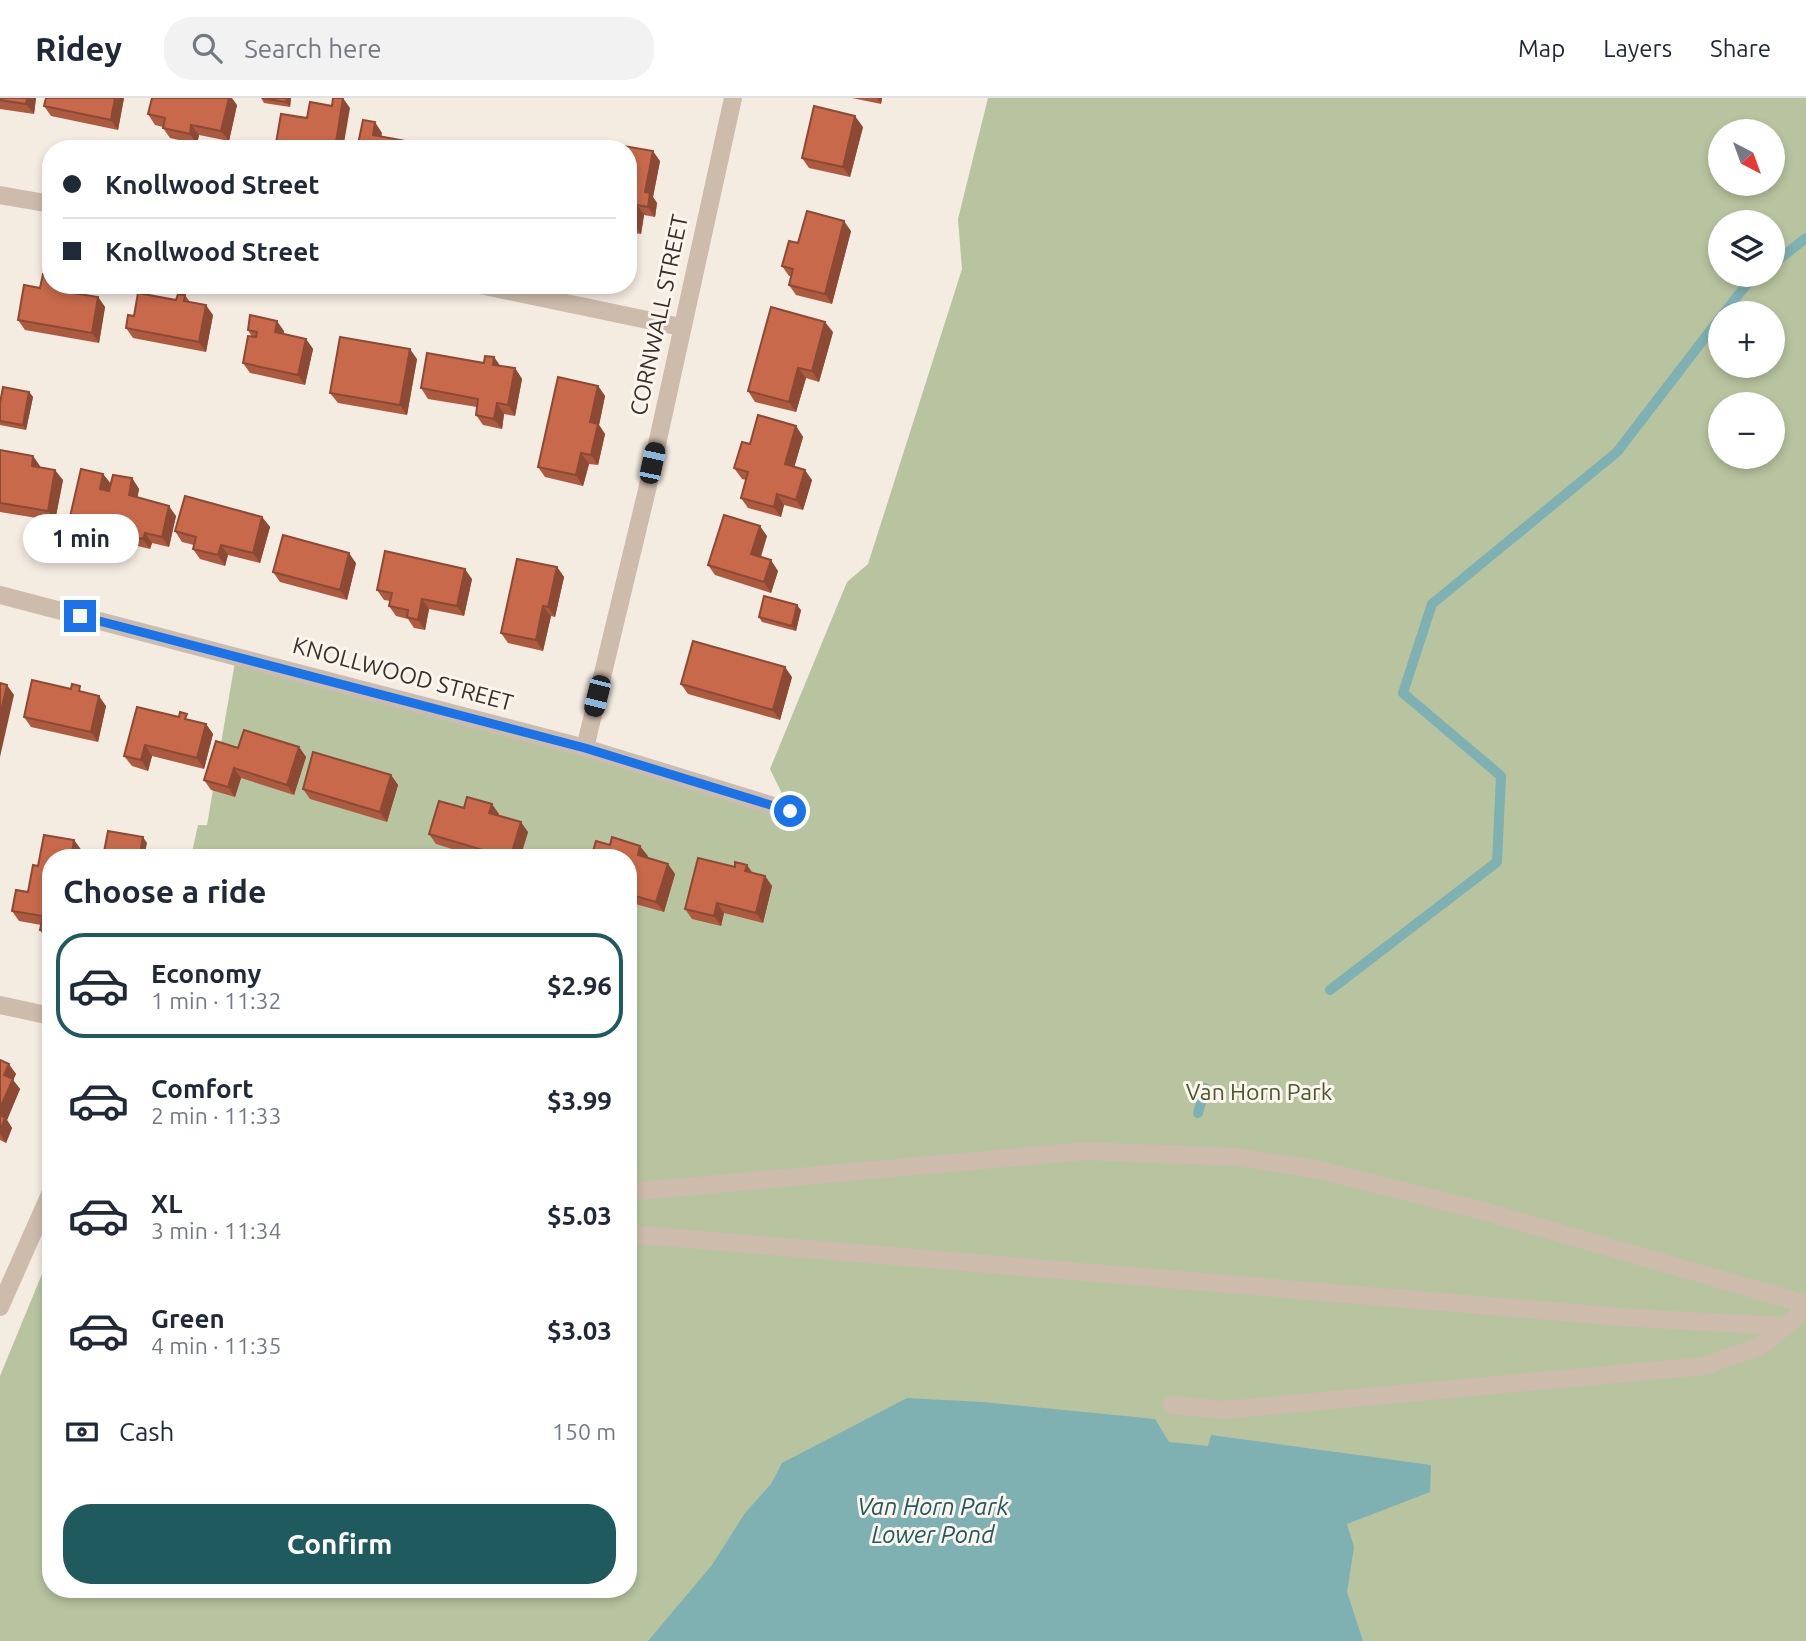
<!DOCTYPE html>
<html lang="en">
<head>
<meta charset="utf-8">
<style>
	body { margin:0; font-family:Ubuntu,sans-serif; background:#f2f2f3; color:#1f2937; height:100vh; display:flex; flex-direction:column; font-size:26px; white-space:nowrap }
	* { box-sizing:border-box; margin:0 }
	p { font-size:23px; color:#747a83 }
	.icon { flex:none; width:38px; height:38px; fill:none; stroke:currentColor; stroke-width:2; stroke-linecap:round; stroke-linejoin:round }
	.map { position:relative; flex:1; overflow:hidden }
	.side { position:absolute; left:42px; top:751px; width:595px; height:749px; display:flex; flex-direction:column; background:#fff; border-radius:28px; box-shadow:0 4px 10px #0003 }
	.side>* { flex:none }
	.guide { position:absolute; left:42px; top:42px; width:595px; height:154px; border-radius:28px; box-shadow:0 4px 10px #0003; display:grid; align-content:center; height:154px; padding:0 21px; background:#fff }
	.needle { width:46px; rotate:139deg }
	.controls { position:absolute; left:1708px; top:21px; display:grid; gap:14px }
	.controls a { display:grid; place-items:center; width:77px; height:77px; border-radius:50%; background:#fff; box-shadow:0 4px 10px #0003; font-size:35px }
	.end { position:absolute; width:32px; height:32px; margin:-16px; border:9px solid #1a73e8; background:#fff; box-shadow:0 0 0 4px #fff }
	.from { border-radius:50% }
	.bubble { position:absolute; height:49px; border-radius:24px; background:#fff; box-shadow:0 4px 10px #0003; font-size:23px; font-weight:700; line-height:49px; text-align:center }
	.car { position:absolute; width:21px; height:42px; margin:-21px -10px; border-radius:9px; box-shadow:0 0 5px 2px #0007; background:linear-gradient(#222 24%,#8ab4d8 0 40%,#222 0 76%,#8ab4d8 0 86%,#222 0) }
	.guide b { display:flex; align-items:center; gap:24px; height:66px; font-size:26px }
	.guide b+b { border-top:2px solid #e0e1e3 }
	.guide i { width:18px; height:18px; background:#1f2937 }
	ul { padding:0; list-style:none }
	li { display:flex; align-items:center; gap:21px; height:105px; margin:0 14px 10px; padding:0 7px; border:4px solid transparent; border-radius:28px }
	li div { flex:1 }
	li b { display:block; font-size:26px }
	li em { font-style:normal; font-weight:700 }
	li.active { border-color:#1f5a5e }
	li>.icon { width:63px; height:63px; stroke-width:1.5 }
	h2 { padding:0 21px; font-size:32px; line-height:84px }
	.pay { display:flex; align-items:center; gap:18px; height:77px; padding:0 21px; font-size:26px }
	.pay p { margin-inline-start:auto }
	.button { display:flex; gap:14px; margin-top:auto; padding:14px 21px }
	.button a { flex:1; height:80px; border-radius:28px; background:#1f5a5e; color:#fff; font-size:28px; font-weight:700; line-height:80px; text-align:center }
	header { display:flex; align-items:center; gap:42px; box-sizing:border-box; height:98px; padding:0 35px; background:#fff; border-bottom:2px solid #e0e1e3 }
	header strong { font-size:33px }
	nav { display:flex; gap:38px; margin-inline-start:auto; font-size:24px }
	.search { width:490px; height:63px; background:#f2f2f3; display:flex; align-items:center; gap:18px; box-sizing:border-box; padding:0 24px; border-radius:28px; color:#747a83; font-size:26px }
	.map>svg:first-child { display:block }
</style>
</head>
<body>
<header>
<strong>Ridey</strong>
<div class="search"><svg class="icon" aria-label="search" viewBox="0 0 24 24"><circle cx="10" cy="10" r="6"/><path d="M15 15l6 6"/></svg>Search here</div>
<nav><a>Map</a><a>Layers</a><a>Share</a></nav>
</header>
<div class="map">
<svg width="1806" height="1543" viewBox="0 0 1806 1543">
	<rect width="100%" height="100%" fill="#f4ebe1"/>
	<path fill="#b8c4a0" fill-rule="evenodd" d="M 988,0 L 1806,0 L 1806,1543 L 0,1543 L 0,1278 L 51,1154 L 51,1491 L 628,1491 L 628,760 L 191,759 L 198,727 L 207,727 L 236,558 L 790,712 L 770,671 L 847,484 L 868,466 L 962,171 L 958,121 ZM 1720,33 L 1773,33 L 1773,86 L 1720,86 ZM 1720,124 L 1773,124 L 1773,177 L 1720,177 ZM 1720,215 L 1773,215 L 1773,268 L 1720,268 ZM 1720,306 L 1773,306 L 1773,359 L 1720,359 Z"/>
	<path fill="#7fb0b2" d="M 907,1300 L 982,1304 L 1155,1321 L 1169,1344 L 1208,1348 L 1211,1337 L 1431,1367 L 1430,1394 L 1347,1426 L 1354,1449 L 1347,1494 L 1363,1543 L 648,1543 L 712,1467 L 745,1415 L 771,1386 L 782,1365 Z"/>
	<g fill="none" stroke-linecap="round" stroke-linejoin="round">
		<path stroke="#7fb0b2" stroke-width="10" d="M 1773,166 L 1806,140
			M 1724,215 L 1747,186 L 1759,177
			M 1330,892 L 1497,764 L 1501,678 L 1403,595 L 1432,506 L 1617,354 L 1720,220
			M 1198,1015 L 1205,990"/>
		<path stroke="#cdbbac" stroke-width="18" d="M 628,1094 L 1084,1053 L 1237,1059 L 1320,1072 L 1483,1113 L 1806,1206
			M 628,1136 L 1633,1220 L 1785,1228
			M 1172,1307 L 1224,1312 L 1704,1268 L 1761,1248 L 1806,1211"/>
		<path stroke="#cdbbac" stroke-width="18" d="M 0,97 L 51,106
			M 480,187 L 681,229
			M 0,497 L 585,650 L 790,713
			M 585,650 L 647,392 L 733,0
			M 0,907 L 51,918
			M 0,1209 L 51,1094"/>
	</g>
	<path fill="#ac5a40" d="M 0,0 L 36,0 L 34,16 L 0,11 Z
		M 46,0 L 124,0 L 118,32 L 51,18 L 44,8 Z
		M 261,0 L 291,0 L 290,9 L 264,5 Z
		M 852,0 L 882,0 L 881,6 Z
		M 237,7 L 229,43 L 199,37 L 197,46 L 170,40 L 163,30 L 163,29 L 155,27 L 148,16 Z
		M 863,29 L 850,79 L 809,70 L 802,60 Z
		M 628,51 L 660,63 L 653,99 L 657,105 L 655,119 L 644,117 L 641,136 L 628,134 Z
		M 851,133 L 832,206 L 796,197 L 789,187 L 791,178 L 789,178 L 782,168 L 798,145 Z
		M 68,187 L 74,187 L 76,190 L 76,195 L 98,199 L 105,209 L 99,245 L 25,232 L 18,222 L 40,190 Z
		M 185,197 L 190,204 L 213,217 L 206,254 L 133,240 L 126,230 L 134,218 L 176,202 Z
		M 248,232 L 284,233 L 284,236 L 306,241 L 313,251 L 305,287 L 250,275 L 243,265 L 252,239 Z
		M 833,234 L 819,284 L 806,280 L 796,314 L 755,304 L 748,293 Z
		M 494,259 L 500,268 L 515,270 L 522,281 L 515,318 L 504,316 L 502,331 L 483,327 L 476,317 L 477,309 L 428,301 L 421,290 L 484,265 Z
		M 417,261 L 407,317 L 338,305 L 330,295 Z
		M 598,288 L 605,298 L 599,327 L 605,336 L 598,367 L 589,366 L 583,388 L 545,379 L 538,369 Z
		M 29,294 L 33,299 L 26,332 L 0,327 L 0,305 Z
		M 796,328 L 803,339 L 794,369 L 812,382 L 803,412 L 784,407 L 781,419 L 748,410 L 741,400 L 746,382 L 742,381 L 734,370 L 750,346 Z
		M 0,352 L 33,358 L 40,369 L 63,382 L 55,423 L 0,414 Z
		M 103,376 L 111,386 L 132,380 L 139,391 L 137,400 L 176,418 L 169,449 L 152,445 L 150,451 L 76,433 L 69,423 Z
		M 262,419 L 270,429 L 260,465 L 228,457 L 225,468 L 200,461 L 193,451 L 194,447 L 182,444 L 175,433 Z
		M 767,438 L 761,459 L 778,473 L 771,495 L 715,477 L 708,467 Z
		M 356,465 L 347,502 L 280,484 L 273,474 Z
		M 557,469 L 564,479 L 555,519 L 551,518 L 543,553 L 508,545 L 501,535 Z
		M 472,481 L 464,518 L 429,511 L 425,532 L 414,530 L 408,521 L 396,518 L 389,508 L 390,503 L 384,502 L 377,492 Z
		M 801,512 L 796,533 L 762,524 L 759,519 Z
		M 792,579 L 780,622 L 688,596 L 681,586 Z
		M 85,595 L 106,608 L 98,644 L 31,629 L 24,619 Z
		M 191,622 L 206,626 L 213,636 L 204,671 L 152,658 L 148,673 L 132,668 L 124,658 Z
		M 299,649 L 306,659 L 294,697 L 241,680 L 235,699 L 211,692 L 204,682 L 238,650 Z
		M 391,677 L 398,687 L 387,724 L 310,701 L 303,691 Z
		M 464,710 L 499,716 L 499,718 L 528,734 L 520,760 L 481,760 L 436,746 L 429,736 Z
		M 74,742 L 82,753 L 51,760 L 51,843 L 47,843 L 40,832 L 41,827 L 19,823 L 12,813 L 28,794 L 38,768 Z
		M 648,758 L 647,760 L 668,766 L 675,776 L 664,814 L 628,804 L 628,760 Z
		M 747,767 L 752,775 L 765,778 L 772,788 L 763,825 L 724,815 L 721,828 L 692,821 L 685,811 L 735,769 Z
		M 0,962 L 16,976 L 13,982 L 20,991 L 7,1022 L 12,1030 L 6,1045 L 0,1042 Z"/>
	<path fill="#8c4a34" d="M 27,0 L 36,0 L 34,16 L 26,6 Z
		M 115,0 L 124,0 L 118,32 L 111,22 Z
		M 229,0 L 232,0 L 237,7 L 229,43 L 221,33 Z
		M 287,0 L 291,0 L 290,9 L 286,4 Z
		M 343,0 L 350,10 L 343,51 L 335,51 Z
		M 877,0 L 882,0 L 881,6 Z
		M 855,18 L 863,29 L 850,79 L 843,69 Z
		M 375,24 L 382,35 L 380,47 L 373,37 Z
		M 191,27 L 199,37 L 197,46 L 190,36 Z
		M 653,53 L 660,63 L 653,99 L 657,105 L 655,119 L 648,109 L 645,94 Z
		M 637,107 L 644,117 L 641,136 L 634,126 Z
		M 844,123 L 851,133 L 832,206 L 825,196 Z
		M 68,187 L 74,187 L 76,190 L 74,204 L 67,194 Z
		M 98,199 L 105,209 L 99,245 L 92,235 Z
		M 206,207 L 213,217 L 206,254 L 199,244 Z
		M 277,223 L 284,233 L 282,245 L 275,234 Z
		M 825,224 L 833,234 L 819,284 L 812,273 Z
		M 306,241 L 313,251 L 305,287 L 298,277 Z
		M 410,251 L 417,261 L 407,317 L 400,307 Z
		M 494,259 L 501,269 L 493,267 Z
		M 515,270 L 522,281 L 515,318 L 508,307 Z
		M 798,270 L 806,280 L 796,314 L 789,304 Z
		M 598,288 L 605,298 L 599,327 L 605,336 L 598,367 L 591,357 L 590,324 Z
		M 29,294 L 33,299 L 26,332 L 23,327 Z
		M 497,305 L 504,316 L 502,331 L 494,321 Z
		M 796,328 L 803,339 L 792,377 L 785,366 Z
		M 581,355 L 589,366 L 583,388 L 576,377 Z
		M 33,358 L 40,368 L 39,378 L 32,368 Z
		M 55,372 L 63,382 L 55,423 L 48,413 Z
		M 805,372 L 812,382 L 803,412 L 796,402 Z
		M 103,376 L 111,386 L 107,401 L 100,391 Z
		M 132,380 L 139,391 L 136,408 L 129,397 Z
		M 777,396 L 784,407 L 781,419 L 774,409 Z
		M 169,408 L 176,418 L 169,449 L 162,439 Z
		M 262,419 L 270,429 L 260,465 L 253,455 Z
		M 760,428 L 767,438 L 758,466 L 751,456 Z
		M 145,435 L 152,445 L 150,451 L 143,441 Z
		M 221,447 L 228,457 L 225,468 L 218,457 Z
		M 349,455 L 356,465 L 347,502 L 340,492 Z
		M 771,462 L 778,473 L 771,495 L 764,484 Z
		M 557,469 L 564,479 L 555,519 L 548,509 Z
		M 465,471 L 472,481 L 464,518 L 457,508 Z
		M 422,501 L 429,511 L 425,532 L 418,522 Z
		M 797,507 L 801,512 L 796,533 L 792,528 Z
		M 543,508 L 551,518 L 543,553 L 536,542 Z
		M 785,569 L 792,579 L 780,622 L 773,612 Z
		M 7,587 L 14,597 L 0,659 L 0,618 Z
		M 99,598 L 106,608 L 98,644 L 91,634 Z
		M 206,626 L 213,636 L 204,671 L 197,660 Z
		M 145,647 L 152,658 L 148,673 L 141,662 Z
		M 299,649 L 306,659 L 294,697 L 287,687 Z
		M 234,670 L 241,680 L 235,699 L 228,689 Z
		M 391,677 L 398,687 L 387,724 L 380,714 Z
		M 492,706 L 499,716 L 496,725 L 489,715 Z
		M 521,724 L 528,734 L 520,760 L 510,760 Z
		M 143,739 L 147,745 L 144,760 L 139,760 Z
		M 74,742 L 82,753 L 80,760 L 71,760 Z
		M 640,748 L 648,758 L 645,767 L 638,757 Z
		M 668,766 L 675,776 L 664,814 L 656,804 Z
		M 747,767 L 754,777 L 745,773 Z
		M 765,778 L 772,788 L 763,825 L 756,815 Z
		M 717,805 L 724,815 L 721,828 L 714,818 Z
		M 9,966 L 16,976 L 13,982 L 20,991 L 7,1022 L 12,1030 L 6,1045 L 0,1036 L 0,1010 L 4,977 Z"/>
	<path fill="#c8694b" stroke="#8c4a34" stroke-width="2" d="M 0,0 L 27,0 L 26,6 L 0,2 Z
		M 46,0 L 115,0 L 111,22 L 44,8 Z
		M 152,0 L 229,0 L 221,33 L 191,27 L 190,36 L 163,30 L 165,20 L 148,16 Z
		M 262,0 L 287,0 L 286,4 Z
		M 333,0 L 343,0 L 335,51 L 275,51 L 281,16 L 307,20 L 310,4 L 332,8 Z
		M 814,8 L 855,18 L 843,69 L 802,60 Z
		M 363,22 L 375,24 L 373,37 L 427,47 L 426,51 L 357,51 Z
		M 612,46 L 653,53 L 645,94 L 650,95 L 648,109 L 637,107 L 634,126 L 628,125 L 628,51 L 612,51 Z
		M 807,113 L 844,123 L 825,196 L 789,187 L 793,171 L 782,168 L 789,143 L 798,145 Z
		M 43,176 L 51,177 L 51,187 L 68,187 L 67,194 L 98,199 L 92,235 L 18,222 L 24,187 L 40,190 Z
		M 138,195 L 176,202 L 178,196 L 185,197 L 184,203 L 206,207 L 199,244 L 126,230 L 128,217 L 134,218 Z
		M 771,209 L 825,224 L 812,273 L 798,270 L 789,304 L 748,293 Z
		M 250,217 L 277,223 L 275,234 L 306,241 L 298,277 L 243,265 L 248,238 L 256,239 L 257,234 L 248,232 Z
		M 340,239 L 410,251 L 400,307 L 330,295 Z
		M 427,255 L 484,265 L 485,258 L 494,259 L 493,267 L 515,270 L 508,307 L 497,305 L 494,321 L 476,317 L 478,301 L 421,290 Z
		M 558,279 L 598,288 L 590,324 L 598,326 L 591,357 L 581,355 L 576,377 L 538,369 Z
		M 3,289 L 29,294 L 23,327 L 0,323 L 0,305 Z
		M 758,317 L 796,328 L 785,366 L 805,372 L 796,402 L 777,396 L 774,409 L 741,400 L 748,374 L 734,370 L 742,344 L 750,346 Z
		M 0,352 L 33,358 L 32,368 L 55,372 L 48,413 L 0,405 Z
		M 81,371 L 103,376 L 100,391 L 109,393 L 113,377 L 132,380 L 129,397 L 169,408 L 162,439 L 145,435 L 143,441 L 69,423 Z
		M 185,398 L 262,419 L 253,455 L 221,447 L 218,457 L 193,451 L 196,439 L 175,433 Z
		M 724,417 L 760,428 L 751,456 L 771,462 L 764,484 L 708,467 Z
		M 283,437 L 349,455 L 340,492 L 273,474 Z
		M 385,453 L 465,471 L 457,508 L 422,501 L 418,522 L 407,519 L 408,512 L 389,508 L 392,495 L 377,492 Z
		M 517,461 L 557,469 L 548,509 L 543,508 L 536,542 L 501,535 Z
		M 764,498 L 797,507 L 792,528 L 759,519 Z
		M 693,543 L 785,569 L 773,612 L 681,586 Z
		M 32,582 L 71,591 L 72,586 L 80,588 L 79,593 L 99,598 L 91,634 L 24,619 Z
		M 0,585 L 7,587 L 0,618 Z
		M 137,609 L 179,619 L 180,614 L 187,616 L 185,621 L 206,626 L 197,660 L 145,647 L 141,662 L 124,658 Z
		M 244,632 L 299,649 L 287,687 L 234,670 L 228,689 L 204,682 L 216,643 L 238,650 Z
		M 313,654 L 391,677 L 380,714 L 303,691 Z
		M 467,699 L 492,706 L 489,715 L 521,724 L 510,760 L 429,736 L 439,703 L 464,710 Z
		M 108,733 L 143,739 L 139,760 L 103,759 Z
		M 44,737 L 74,742 L 71,760 L 51,760 L 51,835 L 40,832 L 43,818 L 12,813 L 16,792 L 28,794 L 33,767 L 38,768 Z
		M 612,739 L 640,748 L 638,757 L 668,766 L 656,804 L 628,796 L 628,760 L 591,760 L 596,743 L 610,747 Z
		M 698,760 L 735,769 L 735,764 L 747,767 L 745,773 L 765,778 L 756,815 L 717,805 L 714,818 L 685,811 Z
		M 0,962 L 9,966 L 4,977 L 13,981 L 0,1010 Z
		M 0,1017 L 5,1020 L 0,1032 Z"/>
	<g fill="none" stroke-linecap="round" stroke-linejoin="round">
		<path stroke="#1a73e8" stroke-width="9" d="M 80,518 L 585,650 L 790,713"/>
	</g>
	<g text-anchor="middle" stroke-width="6" stroke-linejoin="round" paint-order="stroke">
		<g font-size="23" fill="#3b302b" stroke="#fbf5ee">
			<text transform="translate(659 217) rotate(-78)" y="8">CORNWALL STREET</text>
			<text transform="translate(403 576) rotate(15)" y="8">KNOLLWOOD STREET</text>
		</g>
		<g font-size="23" fill="#4a5a2e" stroke="#fbf5ee">
			<text x="1259" y="1002">Van Horn Park</text>
		</g>
		<g font-size="24" font-style="italic" fill="#1f5a5e" stroke="#fbf5ee">
			<text x="933" y="1417">Van Horn Park<tspan x="933" dy="28">Lower Pond</tspan></text>
		</g>
	</g>
</svg>
<div class="controls">
<a><svg class="needle" viewBox="-14 -14 28 28"><path d="M0-13l5 13h-10z" fill="#e53935"/><path d="M0 13l5-13h-10z" fill="#747a83"/></svg></a>
<a><svg class="icon" aria-label="layers" viewBox="0 0 24 24"><path d="M12 4l9 5-9 5-9-5zM3 14l9 5 9-5"/></svg></a>
<a>+</a>
<a>−</a>
</div>
<i class="end from" style="left:790px;top:713px"></i>
<i class="end" style="left:80px;top:518px"></i>
<div class="bubble" style="left:23px;top:416px;width:116px">1 min</div>
<i class="car" style="left:652px;top:365px;rotate:12deg"></i>
<i class="car" style="left:597px;top:598px;rotate:194deg"></i>
<div class="guide">
<b><i class="from"></i>Knollwood Street</b>
<b><i></i>Knollwood Street</b>
</div>
<section class="side">
<h2>Choose a ride</h2>
<ul>
<li class="active"><svg class="icon" aria-label="car" viewBox="0 0 24 24"><path d="M5 17H2v-5l4-1 3-4h7l3 4 3 1v5h-3M9 17h6M6 11h13"/><circle cx="7" cy="17" r="2"/><circle cx="17" cy="17" r="2"/></svg><div><b>Economy</b><p>1 min · 11:32</p></div><em>$2.96</em></li>
<li><svg class="icon" aria-label="car" viewBox="0 0 24 24"><path d="M5 17H2v-5l4-1 3-4h7l3 4 3 1v5h-3M9 17h6M6 11h13"/><circle cx="7" cy="17" r="2"/><circle cx="17" cy="17" r="2"/></svg><div><b>Comfort</b><p>2 min · 11:33</p></div><em>$3.99</em></li>
<li><svg class="icon" aria-label="car" viewBox="0 0 24 24"><path d="M5 17H2v-5l4-1 3-4h7l3 4 3 1v5h-3M9 17h6M6 11h13"/><circle cx="7" cy="17" r="2"/><circle cx="17" cy="17" r="2"/></svg><div><b>XL</b><p>3 min · 11:34</p></div><em>$5.03</em></li>
<li><svg class="icon" aria-label="car" viewBox="0 0 24 24"><path d="M5 17H2v-5l4-1 3-4h7l3 4 3 1v5h-3M9 17h6M6 11h13"/><circle cx="7" cy="17" r="2"/><circle cx="17" cy="17" r="2"/></svg><div><b>Green</b><p>4 min · 11:35</p></div><em>$3.03</em></li>
</ul>
<div class="pay"><svg class="icon" aria-label="cash" viewBox="0 0 24 24"><path d="M3 7h18v10H3z"/><circle cx="12" cy="12" r="2"/></svg>Cash<p>150 m</p></div>
<div class="button"><a>Confirm</a></div>
</section>
</div>
</body>
</html>
